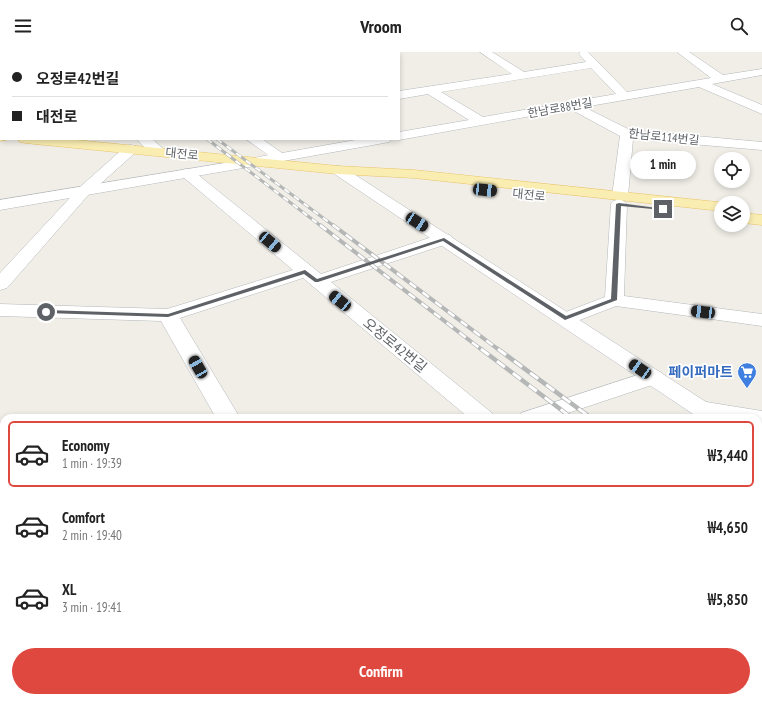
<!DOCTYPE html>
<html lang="en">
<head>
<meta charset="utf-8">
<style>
	body { margin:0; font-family:"PT Sans Narrow","Noto Sans KR",sans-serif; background:#f2f2f2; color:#222; height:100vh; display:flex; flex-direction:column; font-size:15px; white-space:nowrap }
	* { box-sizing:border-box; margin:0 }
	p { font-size:13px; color:#767676 }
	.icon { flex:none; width:22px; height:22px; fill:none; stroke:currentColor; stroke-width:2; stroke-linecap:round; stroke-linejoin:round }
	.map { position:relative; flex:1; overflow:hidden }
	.drawer { position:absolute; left:0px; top:362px; width:762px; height:288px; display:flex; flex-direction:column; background:#fff; border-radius:12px 12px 0 0; box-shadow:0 2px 6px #0003 }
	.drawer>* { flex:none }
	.top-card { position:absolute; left:0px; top:0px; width:400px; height:88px; box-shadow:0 2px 6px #0003; display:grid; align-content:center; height:88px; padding:0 12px; background:#fff }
	.tools { position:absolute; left:714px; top:100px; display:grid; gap:8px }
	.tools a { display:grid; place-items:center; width:36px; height:36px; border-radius:50%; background:#fff; box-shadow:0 2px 6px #0003; font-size:20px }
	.end { position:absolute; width:18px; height:18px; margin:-9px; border:5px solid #5e6266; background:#fff; box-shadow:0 0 0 2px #fff }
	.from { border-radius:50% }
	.bubble { position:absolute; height:28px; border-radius:14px; background:#fff; box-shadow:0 2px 6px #0003; font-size:13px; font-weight:600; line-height:28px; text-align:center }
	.car { position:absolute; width:12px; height:24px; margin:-12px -6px; border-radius:5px; box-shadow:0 0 3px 1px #0007; background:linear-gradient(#222 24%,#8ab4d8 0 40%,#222 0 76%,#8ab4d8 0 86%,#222 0) }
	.top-card b { display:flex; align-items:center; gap:14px; height:38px; font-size:15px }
	.top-card b+b { border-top:1px solid #e0e0e0 }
	.top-card i { width:10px; height:10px; background:#222 }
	ul { padding:7px 0 0; list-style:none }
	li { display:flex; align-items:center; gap:12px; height:66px; margin:0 8px 6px; padding:0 4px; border:2px solid transparent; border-radius:6px }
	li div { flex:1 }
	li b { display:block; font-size:15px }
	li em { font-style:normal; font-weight:600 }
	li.active { border-color:#df483e }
	li>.icon { width:36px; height:36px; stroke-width:1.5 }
	.cta { display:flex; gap:8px; margin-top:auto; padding:8px 12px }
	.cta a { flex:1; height:46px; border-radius:24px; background:#df483e; color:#fff; font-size:16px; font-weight:600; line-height:46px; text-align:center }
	header { display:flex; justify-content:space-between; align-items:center; height:52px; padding:0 12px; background:#fff; font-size:18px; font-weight:600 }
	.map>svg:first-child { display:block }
</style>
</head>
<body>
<header><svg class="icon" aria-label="menu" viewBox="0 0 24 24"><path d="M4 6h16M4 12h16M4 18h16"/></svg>Vroom<svg class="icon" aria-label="search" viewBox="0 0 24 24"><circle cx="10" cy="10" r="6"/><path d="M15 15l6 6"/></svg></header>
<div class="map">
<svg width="762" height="650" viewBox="0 0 762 650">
	<rect width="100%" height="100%" fill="#f0eee7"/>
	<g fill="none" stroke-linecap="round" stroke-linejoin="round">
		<defs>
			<path id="minor" d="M 4,0 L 16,0 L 4,1 Z
				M 32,0 L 43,0 L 43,1 L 33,1 Z
				M 123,0 L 135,0 L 135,1 L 124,1 Z
				M 218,0 L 229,0 L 218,1 Z
				M 325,0 L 336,0 L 325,1 Z
				M 480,0 L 492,0 L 524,20 L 586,10 L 579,2 L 580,0 L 588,0 L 627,40 L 711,26 L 677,0 L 689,0 L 723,23 L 762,17 L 762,23 L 712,32 L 762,53 L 762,62 L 699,35 L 584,55 L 630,78 L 762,90 L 762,98 L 633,87 L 628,144 L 625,147 L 622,148 L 627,152 L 624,244 L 762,262 L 762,274 L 616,254 L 572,271 L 565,273 L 558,271 L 555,267 L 558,263 L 605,245 L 611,152 L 613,149 L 617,148 L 612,144 L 620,84 L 570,57 L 399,88 L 395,87 L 399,87 L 399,80 L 469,68 L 428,42 L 399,47 L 399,39 L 512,22 ZM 591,16 L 616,42 L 483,65 L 441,40 Z
				M 137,87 L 152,87 L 167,100 L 165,103 C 155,106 143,95 137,87 Z
				M 246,87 L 262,87 L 282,101 L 361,87 L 391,87 L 389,90 L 384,91 L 255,114 L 250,113 L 248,110 L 250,107 L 268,103 Z
				M 131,93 L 136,94 L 138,97 L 136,100 L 90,141 L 7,236 L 0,238 L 0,221 L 80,135 L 126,94 Z
				M 187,117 L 192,118 L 321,222 L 438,183 L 444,182 L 450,183 L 453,187 L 450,191 L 331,230 L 492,361 L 496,366 L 469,366 L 303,226 L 180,266 L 240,366 L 216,366 L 161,269 L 0,264 L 0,252 L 167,257 L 293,218 L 182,124 L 180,121 L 182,118 Z
				M 653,318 L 661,320 L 664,325 L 661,330 L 553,366 L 517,366 L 521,361 Z
				M 700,349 L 762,359 L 762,375 L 758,374 L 758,366 L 714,366 L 692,361 L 688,356 L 692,351 Z
				M 4,528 L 4,552 L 0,553 L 0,529 Z
				M 758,580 L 762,581 L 762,612 L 758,611 Z
				M 354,646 L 388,646 L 390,650 L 356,650 Z"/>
			<path id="tertiary" d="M 255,106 L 260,107 L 262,110 L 260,113 L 0,158 L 0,148 Z
				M 338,114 L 343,115 L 723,361 L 727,366 L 699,366 L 333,121 L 331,118 L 333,115 Z
				M 758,387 L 762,388 L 762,405 L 758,404 Z"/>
			<path id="primary" d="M 0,81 L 1,87 L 6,88 L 0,89 Z
				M 18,87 L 66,87 L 338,114 L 414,118 L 727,151 L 721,151 L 721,159 L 414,126 L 338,122 L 25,91 L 20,90 Z
				M 743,161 L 762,163 L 762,173 L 743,171 Z"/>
		</defs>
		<use href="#minor" stroke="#b4b7bb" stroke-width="1"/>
		<use href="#tertiary" stroke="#b4b7bb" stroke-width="1"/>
		<use href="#primary" stroke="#e9c367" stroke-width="1"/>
		<use href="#minor" fill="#fff" fill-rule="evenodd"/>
		<use href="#tertiary" fill="#fff" fill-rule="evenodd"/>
		<use href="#primary" fill="#faedb2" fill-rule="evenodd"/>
		<defs>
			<path id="rail-far4" d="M 77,0 L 79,1
				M 93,0 L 95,1"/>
			<path id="rail-far3" d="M 207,87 L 321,174
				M 217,87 L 334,174"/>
			<path id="rail-far2" d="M 320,173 L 482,298
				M 333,173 L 499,298"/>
			<path id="rail-far1" d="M 481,297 L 572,366
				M 498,297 L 591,366"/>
			<path id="rail" d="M 758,490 L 762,493
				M 758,508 L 762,511"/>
		</defs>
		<use href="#rail-far4" stroke="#b5b6b6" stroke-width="2.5"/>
		<use href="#rail-far3" stroke="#b5b6b6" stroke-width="3"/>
		<use href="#rail-far2" stroke="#b5b6b6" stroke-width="4"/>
		<use href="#rail-far1" stroke="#b5b6b6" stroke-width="4.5"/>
		<use href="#rail" stroke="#b5b6b6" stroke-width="5.5"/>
		<use href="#rail-far4" stroke="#fff" stroke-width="1.5" stroke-dasharray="5" stroke-linecap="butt"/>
		<use href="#rail-far3" stroke="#fff" stroke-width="2" stroke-dasharray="6" stroke-linecap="butt"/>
		<use href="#rail-far2" stroke="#fff" stroke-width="2.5" stroke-dasharray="8" stroke-linecap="butt"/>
		<use href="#rail-far1" stroke="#fff" stroke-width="3" stroke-dasharray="10" stroke-linecap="butt"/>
		<use href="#rail" stroke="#fff" stroke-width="4" stroke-dasharray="12" stroke-linecap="butt"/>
	</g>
	<path fill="#5e6266" d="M 619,151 L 665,157 L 663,158 L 621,154 L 617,248 L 565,268 L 443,189 L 318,230 L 315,230 L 304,222 L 168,265 L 46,261 L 43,260 L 46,258 L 168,262 L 305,218 L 317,227 L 444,186 L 566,264 L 611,247 L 616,152 Z"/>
	<defs>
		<symbol id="supermarket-pin" viewBox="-11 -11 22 30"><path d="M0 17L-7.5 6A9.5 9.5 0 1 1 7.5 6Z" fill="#3f7fe0" stroke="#fff"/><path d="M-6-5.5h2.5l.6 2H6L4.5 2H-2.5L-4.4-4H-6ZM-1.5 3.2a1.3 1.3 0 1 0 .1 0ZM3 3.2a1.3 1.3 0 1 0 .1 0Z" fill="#fff"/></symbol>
	</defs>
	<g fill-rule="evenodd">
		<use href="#supermarket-pin" x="736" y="309" width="22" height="30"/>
	</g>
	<g text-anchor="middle" stroke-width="3.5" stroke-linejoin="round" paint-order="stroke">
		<g font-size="12" fill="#5e6266" stroke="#fff">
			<text transform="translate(560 56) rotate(-10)" y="4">한남로88번길</text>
			<text transform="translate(664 85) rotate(6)" y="4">한남로114번길</text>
			<text transform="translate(182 102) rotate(6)" y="4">대전로</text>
			<text transform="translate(529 143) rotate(6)" y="4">대전로</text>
		</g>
		<g font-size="14" fill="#5e6266" stroke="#fff">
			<text transform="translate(395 293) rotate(39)" y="5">오정로42번길</text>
		</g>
		<g font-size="14" font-weight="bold" fill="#366cbe" stroke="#fff" text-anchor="end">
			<text x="733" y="325">페이퍼마트</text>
		</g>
	</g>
</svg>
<div class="tools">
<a><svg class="icon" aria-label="locate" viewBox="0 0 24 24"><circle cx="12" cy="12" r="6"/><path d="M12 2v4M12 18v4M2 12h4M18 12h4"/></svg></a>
<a><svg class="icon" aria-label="layers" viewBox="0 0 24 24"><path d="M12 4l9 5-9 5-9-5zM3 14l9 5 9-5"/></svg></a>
</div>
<i class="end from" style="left:46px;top:260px"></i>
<i class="end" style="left:663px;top:157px"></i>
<div class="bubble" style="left:630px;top:99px;width:66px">1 min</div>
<i class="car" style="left:485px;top:138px;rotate:96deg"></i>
<i class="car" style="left:417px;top:170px;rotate:123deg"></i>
<i class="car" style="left:270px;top:190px;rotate:130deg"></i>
<i class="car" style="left:340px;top:249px;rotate:309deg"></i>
<i class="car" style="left:703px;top:260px;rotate:277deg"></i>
<i class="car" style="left:198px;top:315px;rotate:330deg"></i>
<i class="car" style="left:640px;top:317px;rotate:304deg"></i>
<div class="top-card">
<b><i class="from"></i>오정로42번길</b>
<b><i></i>대전로</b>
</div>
<section class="drawer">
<ul>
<li class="active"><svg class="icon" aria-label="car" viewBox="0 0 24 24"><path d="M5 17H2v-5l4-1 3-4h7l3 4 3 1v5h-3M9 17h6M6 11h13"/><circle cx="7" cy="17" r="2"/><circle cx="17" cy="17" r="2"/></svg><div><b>Economy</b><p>1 min · 19:39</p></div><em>₩3,440</em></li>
<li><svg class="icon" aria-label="car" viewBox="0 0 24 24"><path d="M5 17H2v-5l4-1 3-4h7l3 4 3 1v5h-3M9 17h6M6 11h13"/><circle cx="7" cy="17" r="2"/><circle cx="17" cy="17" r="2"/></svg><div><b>Comfort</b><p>2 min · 19:40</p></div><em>₩4,650</em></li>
<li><svg class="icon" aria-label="car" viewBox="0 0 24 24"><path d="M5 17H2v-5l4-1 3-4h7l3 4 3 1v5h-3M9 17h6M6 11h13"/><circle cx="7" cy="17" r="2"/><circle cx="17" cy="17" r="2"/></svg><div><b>XL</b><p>3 min · 19:41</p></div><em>₩5,850</em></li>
</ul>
<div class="cta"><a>Confirm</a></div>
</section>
</div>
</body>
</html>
